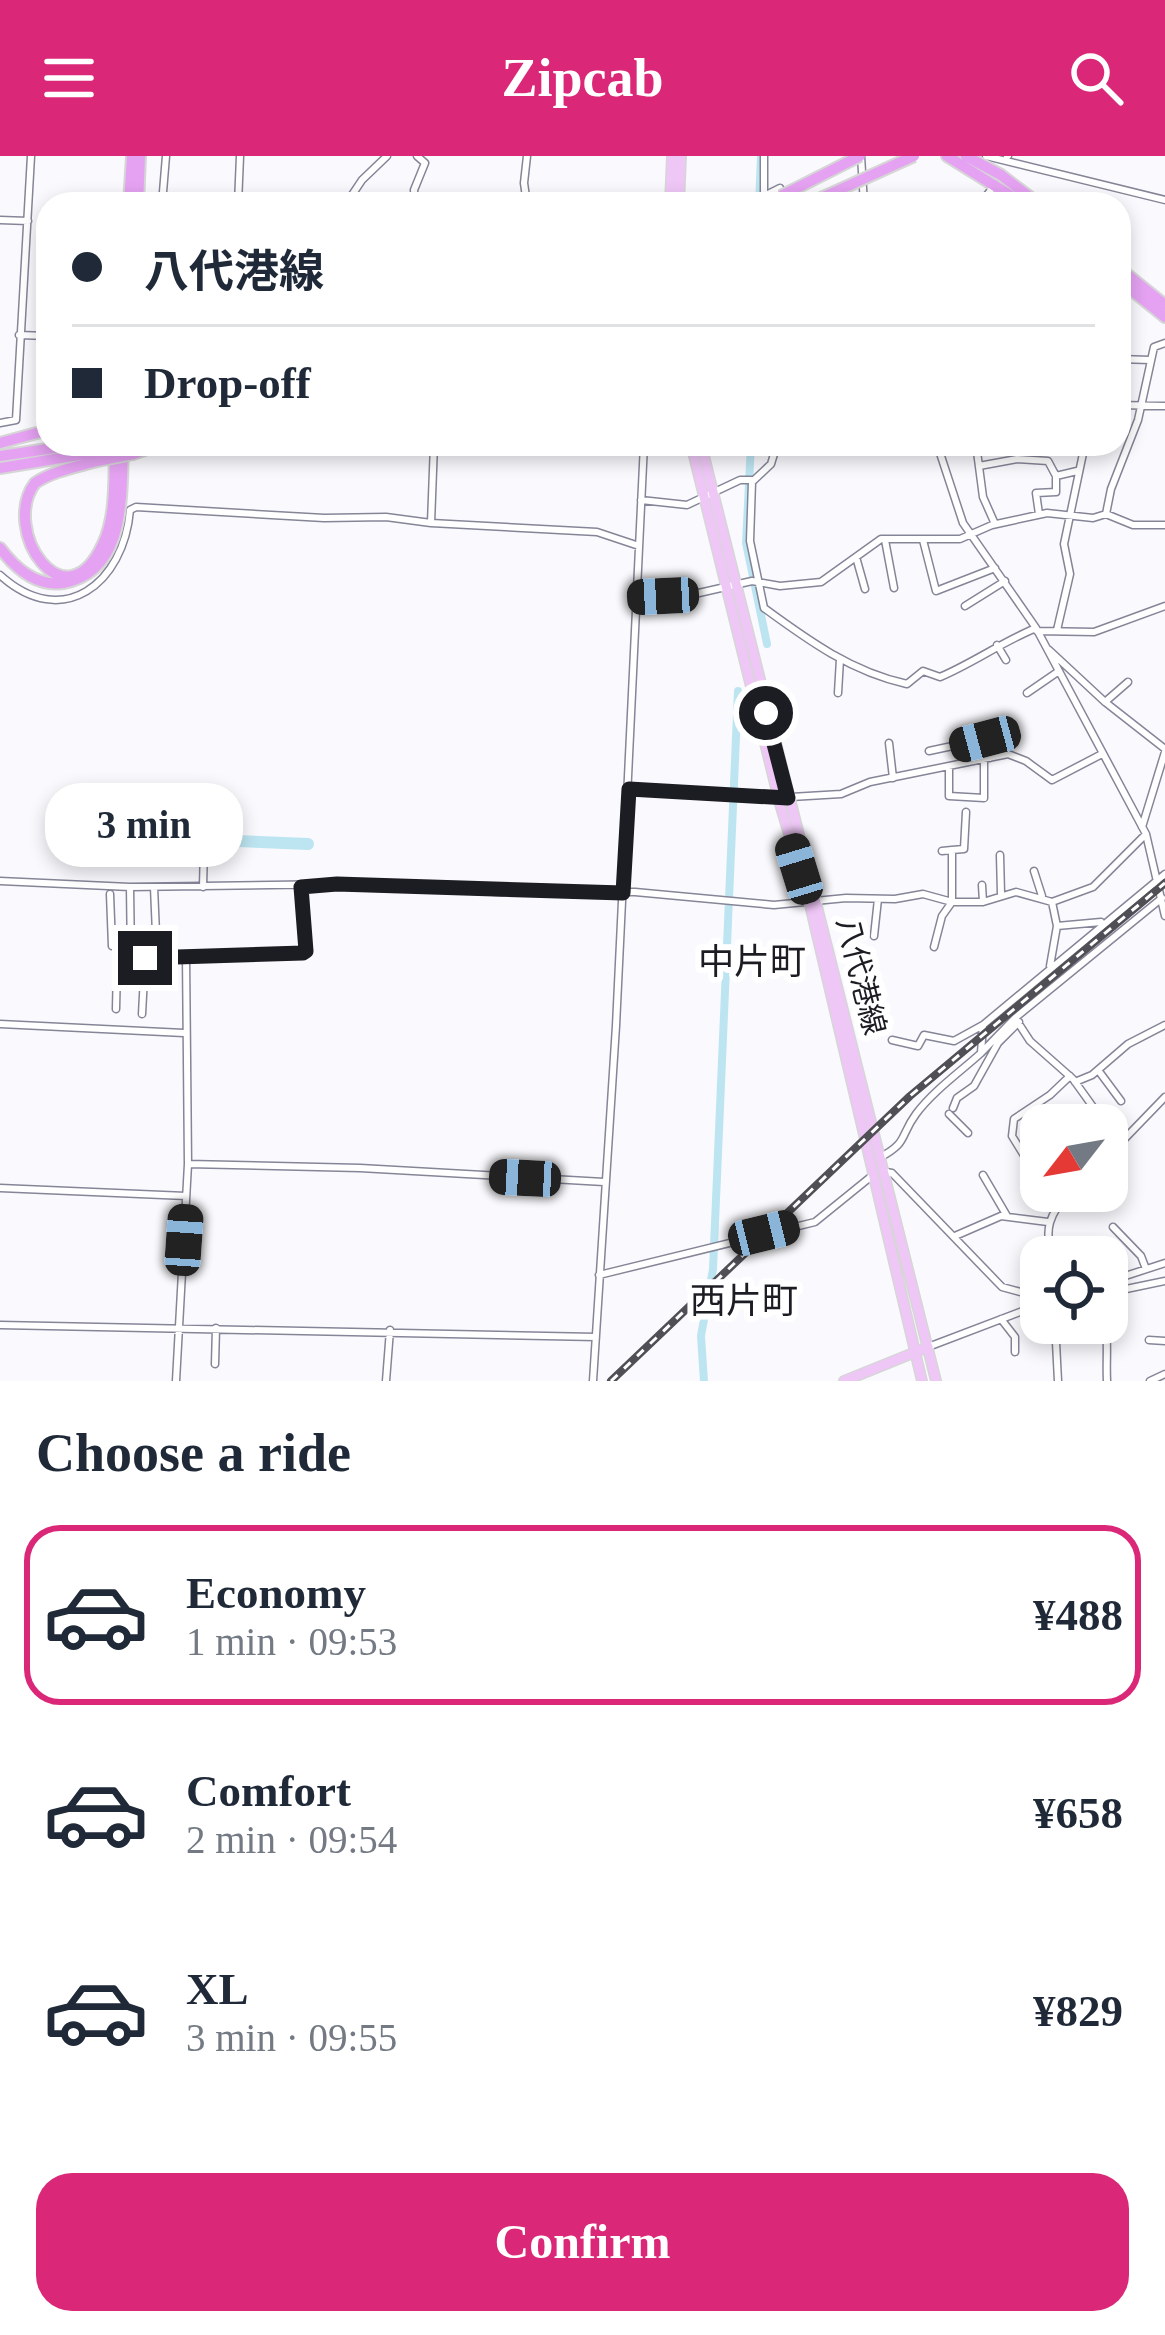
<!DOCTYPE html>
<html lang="en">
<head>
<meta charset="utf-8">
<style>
	body { margin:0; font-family:"Times New Roman","Noto Sans JP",serif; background:#f6f6f7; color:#1f2937; height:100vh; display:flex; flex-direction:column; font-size:45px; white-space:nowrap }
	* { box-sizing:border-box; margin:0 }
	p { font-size:39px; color:#747a83 }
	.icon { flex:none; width:66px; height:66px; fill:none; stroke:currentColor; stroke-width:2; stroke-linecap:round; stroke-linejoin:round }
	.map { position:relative; height:1225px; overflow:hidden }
	.details { display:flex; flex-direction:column; background:#fff; flex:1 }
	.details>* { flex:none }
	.banner { position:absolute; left:36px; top:36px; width:1095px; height:264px; border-radius:36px; box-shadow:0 6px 18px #0003; display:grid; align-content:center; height:264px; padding:0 36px; background:#fff }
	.needle { width:78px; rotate:239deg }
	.controls { position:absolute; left:1020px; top:948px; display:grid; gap:24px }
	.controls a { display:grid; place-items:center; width:108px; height:108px; border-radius:24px; background:#fff; box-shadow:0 6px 18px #0003; font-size:60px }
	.end { position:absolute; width:54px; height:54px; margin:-27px; border:15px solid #1c1c23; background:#fff; box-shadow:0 0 0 6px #fff }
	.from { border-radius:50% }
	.bubble { position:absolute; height:84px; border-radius:36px; background:#fff; box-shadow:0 6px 18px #0003; font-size:39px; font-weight:700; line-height:84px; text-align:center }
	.car { position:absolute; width:36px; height:72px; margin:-36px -18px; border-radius:15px; box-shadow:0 0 9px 3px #0007; background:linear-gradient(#222 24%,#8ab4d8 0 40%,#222 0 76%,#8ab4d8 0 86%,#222 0) }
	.banner b { display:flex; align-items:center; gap:42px; height:114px; font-size:45px }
	.banner b+b { border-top:3px solid #e0e1e3 }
	.banner i { width:30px; height:30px; background:#1f2937 }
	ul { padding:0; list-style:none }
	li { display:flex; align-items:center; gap:36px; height:180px; margin:0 24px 18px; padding:0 12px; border:6px solid transparent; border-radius:36px }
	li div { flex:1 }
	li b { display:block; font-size:45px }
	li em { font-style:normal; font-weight:700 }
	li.on { border-color:#db2777 }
	li>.icon { width:108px; height:108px; stroke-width:1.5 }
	h2 { padding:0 36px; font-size:54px; line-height:144px }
	.primary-button { display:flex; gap:24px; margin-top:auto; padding:24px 36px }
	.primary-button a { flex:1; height:138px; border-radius:36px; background:#db2777; color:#fff; font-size:48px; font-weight:700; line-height:138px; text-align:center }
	header { display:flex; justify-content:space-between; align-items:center; height:156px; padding:0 36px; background:#db2777; color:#fff; font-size:54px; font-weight:700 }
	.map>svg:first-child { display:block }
</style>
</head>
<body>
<header><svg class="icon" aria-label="menu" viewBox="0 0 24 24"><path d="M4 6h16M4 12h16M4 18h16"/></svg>Zipcab<svg class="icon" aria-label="search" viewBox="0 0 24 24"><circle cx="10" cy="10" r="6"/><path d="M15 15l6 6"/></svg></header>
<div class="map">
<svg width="1165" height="1225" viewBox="0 0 1165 1225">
	<rect width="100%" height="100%" fill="#fafafe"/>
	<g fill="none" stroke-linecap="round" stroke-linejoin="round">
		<path stroke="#bde5f1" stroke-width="8" d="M 759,48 L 761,1
			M 751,288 L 746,387 L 767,488
			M 704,1225 L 701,1180 L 713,1113 L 738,535"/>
		<path stroke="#bde5f1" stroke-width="12" d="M 212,684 L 308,688"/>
		<path stroke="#d9d9dd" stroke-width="6" stroke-dasharray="6 3" stroke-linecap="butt" d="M 224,295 L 224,288"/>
		<defs>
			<path id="minor" d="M 764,0 L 764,40 L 780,32 L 785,48
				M 861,0 L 864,48
				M 986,0 L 1165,44
				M 1007,1 L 1008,0
				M 162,48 L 166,0
				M 238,48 L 240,0
				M 346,48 L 362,24 L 387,0
				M 415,48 L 414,34 L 425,7 L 417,0
				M 527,48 L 524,27 L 527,0
				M 980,48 L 990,35
				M 0,64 L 28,65
				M 19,179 L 48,180
				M 1119,203 L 1150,204
				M 1119,249 L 1165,250
				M 0,267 L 16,264 L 31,0
				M 777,288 L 771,308 L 752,326 L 750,385 L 764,452 C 809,485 852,516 907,528 L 923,515 L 940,521 C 973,507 1002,486 1036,472
				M 937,288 L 963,367 L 1036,472 L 1146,678 L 1165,760
				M 976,288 L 983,341 L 995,368
				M 979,310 L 1017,303 L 1048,305 L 1056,320 L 1077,315
				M 641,344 L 687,349 L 740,324 L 751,324
				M 1039,358 L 1036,337 L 1056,336 L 1056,320
				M 1106,358 L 1133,369 L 1165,369
				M 431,367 L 434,288
				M 885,384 L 894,432
				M 923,384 L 936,435 L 995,412
				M 856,401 L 865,433
				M 0,419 C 63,476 124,427 130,354 L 136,351 L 324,362 L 386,361 L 431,367 L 597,376 L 639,390
				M 636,441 L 690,439 L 752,425 L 780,430 L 821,426 L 881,383 L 960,383 L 992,369 L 1047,357 L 1093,362 L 1106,358 L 1111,333 L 1138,264 L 1154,191 L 1165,187
				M 965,450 L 1005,425
				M 1057,474 L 1070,418 L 1064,388 L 1085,288
				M 1037,475 L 1094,476 L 1165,450
				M 997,489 L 1006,504
				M 1049,494 L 1105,546 L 1165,593
				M 838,537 L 840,503
				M 1027,537 L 1059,515
				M 1105,546 L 1128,526
				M 889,587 L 893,622
				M 929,595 L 985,583 L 990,602
				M 949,611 L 949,640 L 984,642 L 984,603
				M 629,633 L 778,641
				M 791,641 L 841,638 L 870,626 L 1008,598 L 1026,605 L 1052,624 L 1102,598
				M 1142,671 L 1165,596
				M 952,694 L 964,693 L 966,656
				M 1000,699 L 1001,738
				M 1034,715 L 1042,740
				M 0,725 L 130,731 L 337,728 L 502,736 L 537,732 L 635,736 L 774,749 L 846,742 L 895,743 L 923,738 L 952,746 L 983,746 L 1016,736 L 1052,746 L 1057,770 L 1050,810
				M 982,729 L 983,746
				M 130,731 L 131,802 L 303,797 L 301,731
				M 154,731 L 157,801
				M 203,731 L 204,690
				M 110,738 L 112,790
				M 1052,746 L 1093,731 L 1146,678
				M 1057,770 L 1101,766
				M 874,780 L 878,743
				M 934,791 L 942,760 L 952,746 L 952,694 L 942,695
				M 116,853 L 117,810 L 131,802
				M 142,858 L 145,802
				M 1015,862 L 1030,885 L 1073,923 L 1106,969
				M 0,868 L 184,877
				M 892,884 L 918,890 L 924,879 L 954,885 L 983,869
				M 981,897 L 1015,862 L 1162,742
				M 1098,914 L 1121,945
				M 1075,926 L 1092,919 L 1128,888 L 1165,869
				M 953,952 L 957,942 L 974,930 L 998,887 L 1019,866
				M 949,958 L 968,977
				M 1055,958 L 1062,969
				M 1107,971 L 1121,988
				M 1107,1001 L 1165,941
				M 879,1002 C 909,986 899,981 916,958 C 932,936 960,916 981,897 L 983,869 L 1165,718
				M 1028,1006 L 1012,980 L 1014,963 L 1050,939 L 1070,920
				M 188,1008 L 360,1012 L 604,1026
				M 886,1016 L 892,1017 L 1002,1131 L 1028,1138 L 1032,1151
				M 983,1019 L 1007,1060
				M 0,1032 L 186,1040
				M 1113,1071 L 1141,1100 L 1146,1113
				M 955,1080 L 1001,1060 L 1048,1066
				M 1054,1101 C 1042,1075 1050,1057 1070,1035
				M 599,1119 L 815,1066 L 873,1019
				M 1107,1126 L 1165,1107
				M 1107,1137 L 1165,1125
				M 1001,1163 L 1015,1181 L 1015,1196
				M 1055,1167 L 1058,1225
				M 0,1169 L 596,1181
				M 1106,1174 C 1108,1192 1106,1206 1107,1225
				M 1149,1184 L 1165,1185
				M 928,1191 L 1041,1148
				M 215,1208 L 216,1172
				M 176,1225 L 188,1008 L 186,799
				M 386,1225 L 390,1174
				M 593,1225 L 616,870 L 644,288
				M 1150,1225 L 1165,1218"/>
			<path id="major" d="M 670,48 L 672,0
				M 679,48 L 681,0
				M 691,288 L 780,648 L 809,745 L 922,1225
				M 701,288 L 936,1225
				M 844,1225 L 928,1191"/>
			<path id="highway" d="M 947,0 L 1024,48
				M 966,0 L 1001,19 L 1039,48
				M 129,48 L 132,0
				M 138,48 L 140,0
				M 765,48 L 781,40
				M 1119,112 L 1165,149
				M 1119,124 L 1165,161
				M 0,287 L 48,274
				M 133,298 L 162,288
				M 0,300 L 81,288
				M 97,305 C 76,311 53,315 35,327 C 0,374 65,471 103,388 C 116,361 114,325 115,295
				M 0,312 L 97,296
				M 0,392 C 15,412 36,431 63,427 C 126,416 121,340 123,291"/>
		</defs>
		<use href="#minor" stroke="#858598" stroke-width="9"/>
		<use href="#major" stroke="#d6d6d7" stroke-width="12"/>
		<use href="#highway" stroke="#d6d6d7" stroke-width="14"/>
		<use href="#minor" stroke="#fff" stroke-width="6"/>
		<use href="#major" stroke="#efc7f7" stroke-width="9"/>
		<use href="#highway" stroke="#e5a2f2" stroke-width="10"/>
		<defs>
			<path id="rail" d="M 611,1225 L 910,940 L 1165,727"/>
		</defs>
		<use href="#rail" stroke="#4f4f55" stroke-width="8"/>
		<use href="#rail" stroke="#fff" stroke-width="3" stroke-dasharray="9" stroke-linecap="butt"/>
		<defs>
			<path id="highway-bridge" d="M 781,40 L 860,0
				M 808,48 L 914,0
				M 97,296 L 135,289
				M 97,305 L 133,298"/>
		</defs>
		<use href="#highway-bridge" stroke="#d6d6d7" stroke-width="14" stroke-linecap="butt"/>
		<use href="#highway-bridge" stroke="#e5a2f2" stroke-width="10"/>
	</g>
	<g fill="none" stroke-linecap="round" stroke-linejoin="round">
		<path stroke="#1c1c23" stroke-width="15" d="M 145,802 L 303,797 L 306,795 L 301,731 L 337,728 L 623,737 L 629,633 L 788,642 L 766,557"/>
	</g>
	<g text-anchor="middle" stroke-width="12" stroke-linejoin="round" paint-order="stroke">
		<g font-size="30" fill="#1c1c23" stroke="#fff">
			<text transform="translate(861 820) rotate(76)" y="10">八代港線</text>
		</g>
		<g font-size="36" fill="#1c1c23" stroke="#fff">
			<text x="752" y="818">中片町</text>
			<text x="744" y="1157">西片町</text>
		</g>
	</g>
</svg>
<div class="controls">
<a><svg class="needle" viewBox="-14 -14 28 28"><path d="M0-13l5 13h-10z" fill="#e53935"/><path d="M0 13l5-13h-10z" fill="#747a83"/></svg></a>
<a><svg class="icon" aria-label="locate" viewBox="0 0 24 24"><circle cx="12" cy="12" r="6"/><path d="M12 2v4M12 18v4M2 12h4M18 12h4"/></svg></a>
</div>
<i class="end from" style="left:766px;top:557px"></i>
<i class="end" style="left:145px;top:802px"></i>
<div class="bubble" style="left:45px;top:627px;width:198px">3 min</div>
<i class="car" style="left:663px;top:440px;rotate:267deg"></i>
<i class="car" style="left:985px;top:583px;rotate:255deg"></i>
<i class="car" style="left:799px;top:713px;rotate:343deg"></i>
<i class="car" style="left:525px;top:1022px;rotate:273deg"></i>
<i class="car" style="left:764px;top:1077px;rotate:76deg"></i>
<i class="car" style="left:184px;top:1084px;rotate:4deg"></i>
<div class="banner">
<b><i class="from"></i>八代港線</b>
<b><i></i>Drop-off</b>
</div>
</div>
<section class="details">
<h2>Choose a ride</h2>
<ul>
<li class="on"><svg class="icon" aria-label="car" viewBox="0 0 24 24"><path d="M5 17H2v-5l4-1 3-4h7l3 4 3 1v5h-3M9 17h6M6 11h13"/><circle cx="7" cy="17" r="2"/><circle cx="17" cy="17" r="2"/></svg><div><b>Economy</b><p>1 min · 09:53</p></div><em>¥488</em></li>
<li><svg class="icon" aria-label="car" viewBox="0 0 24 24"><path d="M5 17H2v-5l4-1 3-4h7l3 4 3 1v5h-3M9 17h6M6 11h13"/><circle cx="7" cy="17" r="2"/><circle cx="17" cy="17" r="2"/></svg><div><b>Comfort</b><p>2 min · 09:54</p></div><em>¥658</em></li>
<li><svg class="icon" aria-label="car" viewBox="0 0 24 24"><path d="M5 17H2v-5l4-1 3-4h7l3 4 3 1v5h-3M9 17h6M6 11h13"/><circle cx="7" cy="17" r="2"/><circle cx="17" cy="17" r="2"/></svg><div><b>XL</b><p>3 min · 09:55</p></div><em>¥829</em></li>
</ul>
<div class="primary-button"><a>Confirm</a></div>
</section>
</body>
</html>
